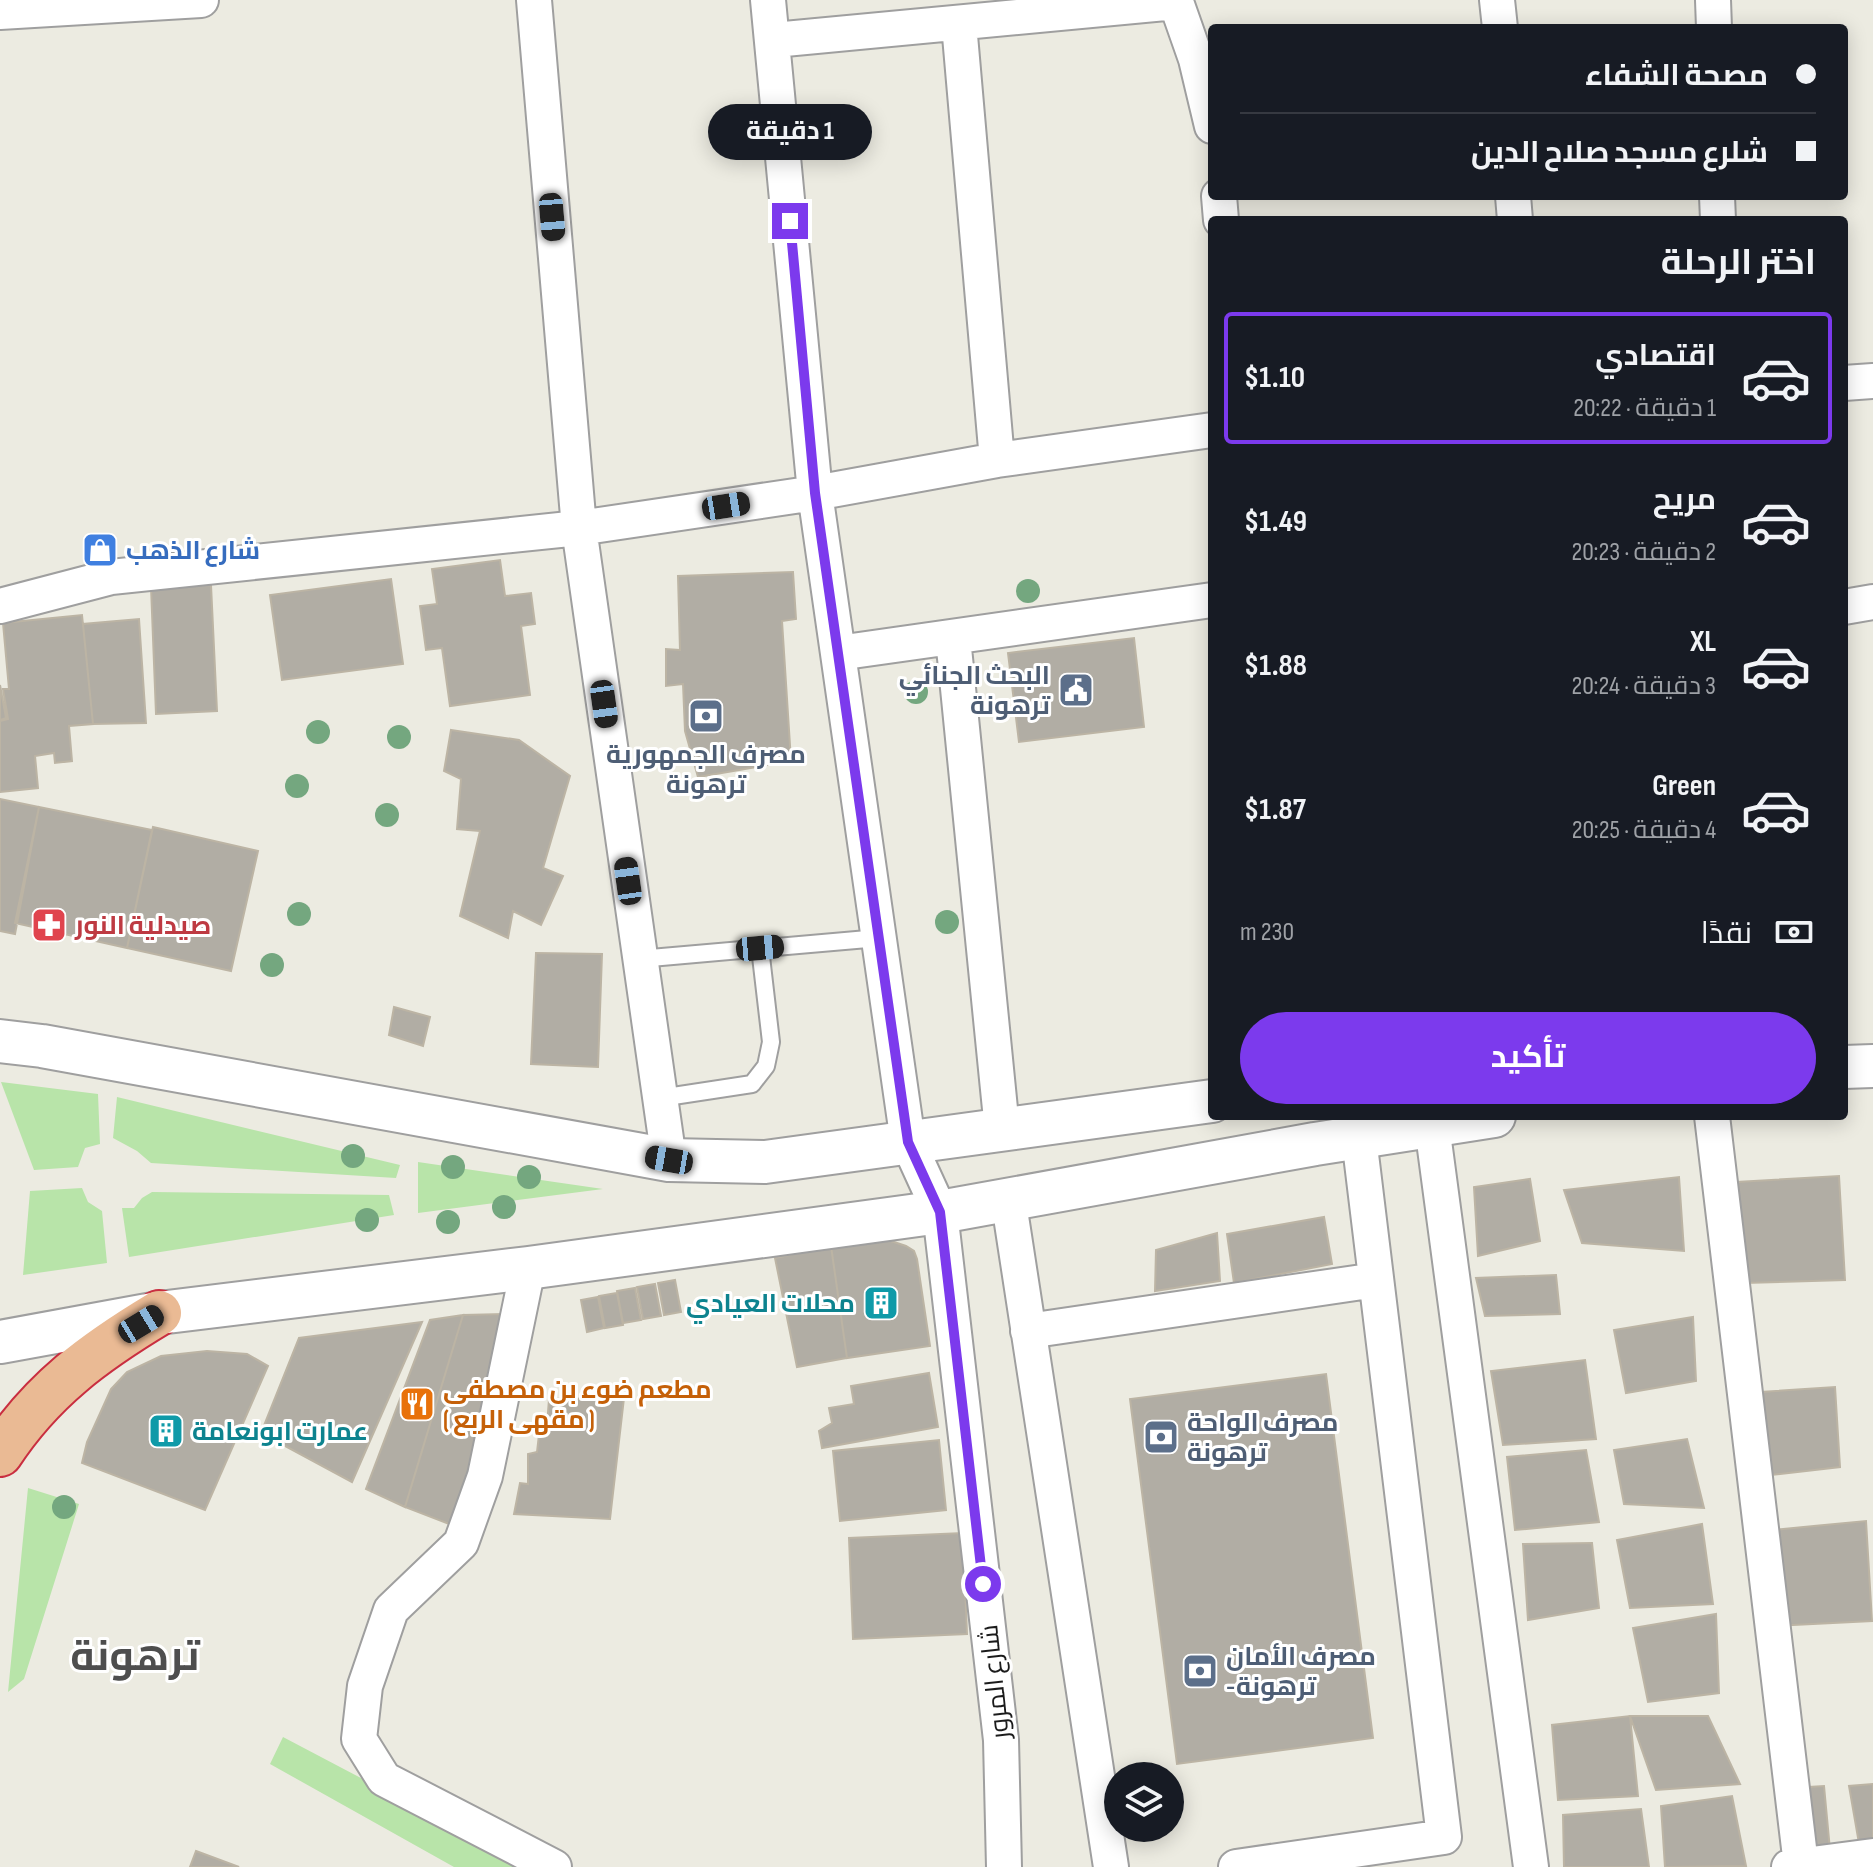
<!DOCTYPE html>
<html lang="ar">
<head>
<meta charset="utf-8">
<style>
	body { margin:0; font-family:"Sofia Sans Condensed",Cairo,sans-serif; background:#242831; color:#f1f3f6; direction:rtl; height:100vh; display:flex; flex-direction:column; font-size:30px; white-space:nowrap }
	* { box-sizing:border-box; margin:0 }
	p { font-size:26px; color:#9ea1a6 }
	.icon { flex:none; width:44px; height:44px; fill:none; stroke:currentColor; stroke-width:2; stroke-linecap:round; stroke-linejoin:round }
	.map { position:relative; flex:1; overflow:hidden; direction:ltr }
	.drawer { position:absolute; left:1208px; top:216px; width:640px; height:904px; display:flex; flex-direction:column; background:#171b24; border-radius:8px; box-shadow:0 4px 20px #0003; direction:rtl }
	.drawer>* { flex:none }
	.guide { position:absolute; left:1208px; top:24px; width:640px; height:176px; border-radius:8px; box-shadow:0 4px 20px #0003; direction:rtl; display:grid; align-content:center; height:176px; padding:0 32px; background:#171b24 }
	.controls { position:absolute; left:1104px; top:1762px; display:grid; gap:16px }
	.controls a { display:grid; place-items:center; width:80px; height:80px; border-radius:50%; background:#171b24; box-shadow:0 4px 20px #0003; font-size:40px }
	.end { position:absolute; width:36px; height:36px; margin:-18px; border:10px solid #7c3aed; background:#fff; box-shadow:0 0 0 4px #fff }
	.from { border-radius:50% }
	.bubble { position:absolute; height:56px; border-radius:28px; background:#171b24; box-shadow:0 4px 20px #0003; font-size:26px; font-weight:700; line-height:56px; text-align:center; direction:rtl }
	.car { position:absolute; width:24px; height:48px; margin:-24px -12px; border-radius:10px; box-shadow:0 0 6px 2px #0007; background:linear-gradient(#222 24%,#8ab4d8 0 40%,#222 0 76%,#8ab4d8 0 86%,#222 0) }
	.guide b { display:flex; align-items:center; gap:28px; height:76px; font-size:30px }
	.guide b+b { border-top:2px solid #363941 }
	.guide i { width:20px; height:20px; background:#f1f3f6 }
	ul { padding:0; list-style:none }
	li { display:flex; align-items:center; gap:24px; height:132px; margin:0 16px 12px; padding:0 16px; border:4px solid transparent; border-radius:8px }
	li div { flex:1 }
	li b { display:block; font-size:30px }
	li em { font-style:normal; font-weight:700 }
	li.on { border-color:#7c3aed }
	li>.icon { width:72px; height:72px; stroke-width:1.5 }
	h2 { padding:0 32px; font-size:36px; line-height:96px }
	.pay { display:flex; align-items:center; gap:20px; height:88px; padding:0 32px; font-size:30px }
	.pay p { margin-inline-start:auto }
	.cta { display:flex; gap:16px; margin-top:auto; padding:16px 32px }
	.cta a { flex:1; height:92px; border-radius:48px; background:#7c3aed; color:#fff; font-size:32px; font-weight:700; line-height:92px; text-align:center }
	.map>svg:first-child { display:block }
</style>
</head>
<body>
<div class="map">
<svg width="1873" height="1867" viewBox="0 0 1873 1867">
	<rect width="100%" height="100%" fill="#ecebe1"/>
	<path fill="#b8e4a9" d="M 1,1082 L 98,1094 L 100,1144 L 85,1148 L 78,1167 L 34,1170 Z
		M 117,1097 L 400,1165 L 396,1178 L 151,1163 L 137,1151 L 113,1138 Z
		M 418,1162 L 603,1189 L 418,1213 Z
		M 82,1188 L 88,1202 L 102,1211 L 107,1263 L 23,1275 L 30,1191 Z
		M 152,1192 L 389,1195 L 394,1215 L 129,1257 L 122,1208 L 134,1208 L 142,1198 Z
		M 28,1488 L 79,1504 L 24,1679 L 8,1692 Z
		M 283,1737 L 530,1867 L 454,1867 L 270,1764 Z"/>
	<path fill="#b1ada4" stroke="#bcb4a4" stroke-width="2" d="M 500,560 L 505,596 L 531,593 L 535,624 L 521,626 L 530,695 L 450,706 L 442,648 L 426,650 L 420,606 L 437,604 L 432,569 Z
		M 793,572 L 796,619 L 782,621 L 791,761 L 698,777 L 685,731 L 683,684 L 666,686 L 666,649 L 680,650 L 678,576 Z
		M 391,579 L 403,664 L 282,680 L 270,595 Z
		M 211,585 L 217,711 L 156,714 L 151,587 Z
		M 82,615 L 93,724 L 69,726 L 72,761 L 55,763 L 54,753 L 35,756 L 38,788 L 0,792 L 0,721 L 8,719 L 3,689 L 9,689 L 3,623 Z
		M 139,619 L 146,723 L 93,724 L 83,624 Z
		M 1134,638 L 1144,727 L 1019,742 L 1008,653 Z
		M 0,685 L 6,718 L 0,720 Z
		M 451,730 L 519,740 L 570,776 L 543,868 L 563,876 L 541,925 L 513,911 L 508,938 L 460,916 L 480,831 L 457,829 L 461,779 L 444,771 Z
		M 0,799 L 39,807 L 15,934 L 0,931 Z
		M 39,807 L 152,830 L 127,948 L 15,923 Z
		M 153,827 L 258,851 L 231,971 L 127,948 Z
		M 536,953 L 602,954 L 598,1067 L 531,1064 Z
		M 394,1007 L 430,1017 L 423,1046 L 389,1035 Z
		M 1839,1176 L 1845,1280 L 1745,1283 L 1737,1182 Z
		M 1679,1177 L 1684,1251 L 1582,1243 L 1564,1190 Z
		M 1530,1179 L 1540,1241 L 1478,1256 L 1474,1187 Z
		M 1324,1217 L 1332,1264 L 1234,1283 L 1227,1234 Z
		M 1217,1233 L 1220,1281 L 1155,1291 L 1156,1250 Z
		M 882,1238 L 906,1246 L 914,1251 L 917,1259 L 930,1346 L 847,1358 L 831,1246 Z
		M 831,1246 L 847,1358 L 797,1367 L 775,1258 Z
		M 1556,1275 L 1560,1314 L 1485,1316 L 1476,1278 Z
		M 675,1280 L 681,1312 L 664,1315 L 658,1283 Z
		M 655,1284 L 661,1316 L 643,1319 L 637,1287 Z
		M 635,1288 L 641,1320 L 623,1323 L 617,1291 Z
		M 617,1293 L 623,1325 L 605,1328 L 599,1296 Z
		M 598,1297 L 604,1328 L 587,1332 L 581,1300 Z
		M 504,1314 L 457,1527 L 405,1507 L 463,1315 Z
		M 463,1315 L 405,1507 L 366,1489 L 430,1320 Z
		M 1693,1317 L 1696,1381 L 1626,1393 L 1614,1330 Z
		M 422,1322 L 352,1482 L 261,1433 L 299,1338 Z
		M 207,1351 L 247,1354 L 268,1366 L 205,1510 L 82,1463 L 87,1442 L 111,1389 L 127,1372 L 161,1356 Z
		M 1585,1360 L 1596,1439 L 1503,1445 L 1491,1371 Z
		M 929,1373 L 938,1427 L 822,1448 L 819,1431 L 832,1423 L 829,1408 L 854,1404 L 851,1386 Z
		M 1326,1374 L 1373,1738 L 1177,1764 L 1130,1399 Z
		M 1835,1387 L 1840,1467 L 1762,1476 L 1745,1393 Z
		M 624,1398 L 610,1519 L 514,1514 L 520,1483 L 528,1484 L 528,1454 L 537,1452 L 540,1426 L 547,1426 L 549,1399 Z
		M 1687,1439 L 1704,1508 L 1624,1504 L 1614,1450 Z
		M 939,1440 L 946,1510 L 840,1521 L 833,1451 Z
		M 1586,1450 L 1599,1522 L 1515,1530 L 1507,1457 Z
		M 1866,1521 L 1872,1621 L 1772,1626 L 1761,1531 Z
		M 1702,1524 L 1713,1604 L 1630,1608 L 1617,1540 Z
		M 963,1533 L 967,1634 L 853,1639 L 849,1538 Z
		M 1592,1543 L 1599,1608 L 1528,1620 L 1523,1544 Z
		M 1716,1614 L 1719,1693 L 1648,1702 L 1633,1628 Z
		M 1630,1716 L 1638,1796 L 1558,1800 L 1552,1725 Z
		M 1630,1716 L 1708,1716 L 1740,1784 L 1656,1790 Z
		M 1873,1784 L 1873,1854 L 1861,1855 L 1849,1786 Z
		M 1824,1786 L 1830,1850 L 1799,1849 L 1792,1788 Z
		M 1732,1796 L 1746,1866 L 1665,1867 L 1661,1806 Z
		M 1641,1809 L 1649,1867 L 1564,1867 L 1563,1815 Z
		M 196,1851 L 239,1867 L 190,1867 Z"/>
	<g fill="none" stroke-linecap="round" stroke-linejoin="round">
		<defs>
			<path id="service" d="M 639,959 L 879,938
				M 660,1098 L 752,1084 L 766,1066 L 771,1042 L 760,948"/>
			<path id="minor" d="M 534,0 L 579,528 L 669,1160
				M 768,0 L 815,493 L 908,1142 L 940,1212 L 1001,1740 L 1004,1867
				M 1497,0 L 1500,28
				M 1713,0 L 1714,28
				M 0,12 L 201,0
				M 774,40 L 1176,2 L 1196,59 L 1212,126
				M 1219,196 L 1221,220
				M 1513,196 L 1515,220
				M 1717,196 L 1718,220
				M 1844,383 L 1873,381
				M 997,460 L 1212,430
				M 0,606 L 111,577 L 579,528 L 815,493 L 997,460 L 959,24
				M 1844,607 L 1873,602
				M 953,638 L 1002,1129
				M 838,653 L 1212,600
				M 1712,1116 L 1801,1865
				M 1432,1126 L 1531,1867
				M 1008,1197 L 1111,1867
				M 528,1268 L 485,1476 L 461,1543 L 391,1610 L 365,1686 L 359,1739 L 384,1779 L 554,1867
				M 1028,1331 L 1376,1280
				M 1236,1867 L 1444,1837 L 1359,1138
				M 1789,1867 L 1873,1856"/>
			<path id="tertiary" d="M 0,1041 L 42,1046 L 669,1160 L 765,1162 L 1212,1101
				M 1844,1067 L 1873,1066
				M 0,1342 L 159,1313 L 528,1268 L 940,1212 L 1315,1144 L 1494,1116"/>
			<path id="trunk" d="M 0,1454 C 42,1390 94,1352 159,1313"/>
		</defs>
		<use href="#service" stroke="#9f9f9f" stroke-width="20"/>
		<use href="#minor" stroke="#9f9f9f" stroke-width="38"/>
		<use href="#tertiary" stroke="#9f9f9f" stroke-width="46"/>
		<use href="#trunk" stroke="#c92e40" stroke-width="48"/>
		<use href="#service" stroke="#fff" stroke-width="16"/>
		<use href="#minor" stroke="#fff" stroke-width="34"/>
		<use href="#tertiary" stroke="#fff" stroke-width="42"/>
		<use href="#trunk" stroke="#eaba94" stroke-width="44"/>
	</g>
	<g fill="#74a77f">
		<circle cx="1028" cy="591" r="12"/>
		<circle cx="916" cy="692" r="12"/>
		<circle cx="318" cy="732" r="12"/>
		<circle cx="399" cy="737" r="12"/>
		<circle cx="297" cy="786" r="12"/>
		<circle cx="387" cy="815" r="12"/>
		<circle cx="299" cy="914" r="12"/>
		<circle cx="947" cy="922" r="12"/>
		<circle cx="272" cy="965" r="12"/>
		<circle cx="353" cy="1156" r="12"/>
		<circle cx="453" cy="1167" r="12"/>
		<circle cx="529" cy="1177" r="12"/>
		<circle cx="504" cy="1207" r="12"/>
		<circle cx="367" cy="1220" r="12"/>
		<circle cx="448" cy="1222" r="12"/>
		<circle cx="64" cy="1507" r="12"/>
	</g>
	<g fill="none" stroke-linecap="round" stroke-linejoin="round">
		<path stroke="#7c3aed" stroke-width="10" d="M 790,221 L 815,493 L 908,1142 L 940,1212 L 983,1584"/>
	</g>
	<defs>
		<symbol id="shop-square" viewBox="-11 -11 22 22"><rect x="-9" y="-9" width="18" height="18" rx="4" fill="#3f7fe0" stroke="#fff"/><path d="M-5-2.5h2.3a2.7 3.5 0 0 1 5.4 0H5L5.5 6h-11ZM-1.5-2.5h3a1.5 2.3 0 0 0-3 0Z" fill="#fff"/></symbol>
		<symbol id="civic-square" viewBox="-11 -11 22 22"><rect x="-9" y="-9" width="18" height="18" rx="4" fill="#5c6f8a" stroke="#fff"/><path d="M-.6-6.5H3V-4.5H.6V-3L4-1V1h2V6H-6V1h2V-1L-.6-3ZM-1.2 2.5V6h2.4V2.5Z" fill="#fff"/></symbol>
		<symbol id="bank-square" viewBox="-11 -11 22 22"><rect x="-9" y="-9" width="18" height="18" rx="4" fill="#5c6f8a" stroke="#fff"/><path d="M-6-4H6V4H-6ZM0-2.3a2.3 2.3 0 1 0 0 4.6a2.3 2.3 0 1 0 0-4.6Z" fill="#fff"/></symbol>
		<symbol id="pharmacy-square" viewBox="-11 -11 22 22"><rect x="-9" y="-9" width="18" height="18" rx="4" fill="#e0444e" stroke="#fff"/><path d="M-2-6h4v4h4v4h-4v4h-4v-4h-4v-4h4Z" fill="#fff"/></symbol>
		<symbol id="building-square" viewBox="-11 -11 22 22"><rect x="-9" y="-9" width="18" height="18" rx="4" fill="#0f9aa8" stroke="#fff"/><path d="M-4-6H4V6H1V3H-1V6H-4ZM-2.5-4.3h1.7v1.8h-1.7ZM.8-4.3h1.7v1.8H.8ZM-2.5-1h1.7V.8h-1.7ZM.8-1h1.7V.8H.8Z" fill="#fff"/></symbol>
		<symbol id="restaurant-square" viewBox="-11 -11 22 22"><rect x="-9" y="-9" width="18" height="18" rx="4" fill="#e8710a" stroke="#fff"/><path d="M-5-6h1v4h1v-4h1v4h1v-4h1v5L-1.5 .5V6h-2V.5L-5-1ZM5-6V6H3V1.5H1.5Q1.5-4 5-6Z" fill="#fff"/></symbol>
	</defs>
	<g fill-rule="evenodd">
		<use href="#shop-square" x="80" y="530" width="40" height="40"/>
		<use href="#civic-square" x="1056" y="670" width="40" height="40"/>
		<use href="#bank-square" x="686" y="696" width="40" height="40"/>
		<use href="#pharmacy-square" x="29" y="905" width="40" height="40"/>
		<use href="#building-square" x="861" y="1283" width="40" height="40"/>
		<use href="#restaurant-square" x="397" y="1384" width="40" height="40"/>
		<use href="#building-square" x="146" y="1411" width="40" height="40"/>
		<use href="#bank-square" x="1141" y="1417" width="40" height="40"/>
		<use href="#bank-square" x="1180" y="1651" width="40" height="40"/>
	</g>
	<g text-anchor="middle" stroke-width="6" stroke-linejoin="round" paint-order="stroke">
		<g font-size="26" font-weight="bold" fill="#366cbe" stroke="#fff" text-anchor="start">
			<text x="126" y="559">شارع الذهب</text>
		</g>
		<g font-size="26" font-weight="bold" fill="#4e5e75" stroke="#fff" text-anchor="start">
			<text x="1050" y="684" text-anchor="end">البحث الجنائي<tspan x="1050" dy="30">ترهونة</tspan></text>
			<text x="706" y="763" text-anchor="middle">مصرف الجمهورية<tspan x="706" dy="30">ترهونة</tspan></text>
			<text x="1187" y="1431">مصرف الواحة<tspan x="1187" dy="30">ترهونة</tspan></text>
			<text x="1226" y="1665">مصرف الأمان<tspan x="1226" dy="30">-ترهونة</tspan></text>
		</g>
		<g font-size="26" font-weight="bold" fill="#be3a42" stroke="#fff" text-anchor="start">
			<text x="75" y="934">صيدلية النور</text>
		</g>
		<g font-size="26" font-weight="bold" fill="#0d838f" stroke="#fff" text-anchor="end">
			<text x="855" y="1312">محلات العيادي</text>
			<text x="192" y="1440" text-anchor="start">عمارت ابونعامة</text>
		</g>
		<g font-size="26" font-weight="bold" fill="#c56008" stroke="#fff" text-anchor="start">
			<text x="443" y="1398">مطعم ضوء بن مصطفى<tspan x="443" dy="30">( مقهى الربع )</tspan></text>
		</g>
		<g font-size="26" fill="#1b1b1b" stroke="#fff">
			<text transform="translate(994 1682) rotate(-96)" y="9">شارع المرور</text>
		</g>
		<g font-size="42" font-weight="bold" fill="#4e4e4e" stroke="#fff">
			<text x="135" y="1670">ترهونة</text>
		</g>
	</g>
</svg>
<div class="controls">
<a><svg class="icon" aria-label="layers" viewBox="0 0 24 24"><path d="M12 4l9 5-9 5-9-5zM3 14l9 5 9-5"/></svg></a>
</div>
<i class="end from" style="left:983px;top:1584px"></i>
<i class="end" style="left:790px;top:221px"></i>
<div class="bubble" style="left:708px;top:104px;width:164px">1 دقيقة</div>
<i class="car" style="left:552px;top:217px;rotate:175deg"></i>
<i class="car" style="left:726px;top:506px;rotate:81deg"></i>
<i class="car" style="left:604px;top:704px;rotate:172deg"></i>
<i class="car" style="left:628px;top:881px;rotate:352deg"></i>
<i class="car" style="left:760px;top:948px;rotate:85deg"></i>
<i class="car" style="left:669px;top:1160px;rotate:280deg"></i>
<i class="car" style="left:141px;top:1324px;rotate:59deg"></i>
<div class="guide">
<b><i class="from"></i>مصحة الشفاء</b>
<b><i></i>شلرع مسجد صلاح الدين</b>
</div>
<section class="drawer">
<h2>اختر الرحلة</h2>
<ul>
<li class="on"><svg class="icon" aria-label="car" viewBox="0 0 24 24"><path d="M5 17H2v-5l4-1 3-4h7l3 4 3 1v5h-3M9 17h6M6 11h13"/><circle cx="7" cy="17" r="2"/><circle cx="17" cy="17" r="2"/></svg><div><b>اقتصادي</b><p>1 دقيقة · 20:22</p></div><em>$1.10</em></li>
<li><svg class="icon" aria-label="car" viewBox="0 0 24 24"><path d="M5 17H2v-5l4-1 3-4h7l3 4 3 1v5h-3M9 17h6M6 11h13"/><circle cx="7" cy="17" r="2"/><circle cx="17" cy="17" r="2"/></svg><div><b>مريح</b><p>2 دقيقة · 20:23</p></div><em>$1.49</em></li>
<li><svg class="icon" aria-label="car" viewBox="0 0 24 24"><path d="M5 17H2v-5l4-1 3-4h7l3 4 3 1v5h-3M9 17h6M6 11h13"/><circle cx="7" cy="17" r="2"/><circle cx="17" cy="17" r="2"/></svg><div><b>XL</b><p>3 دقيقة · 20:24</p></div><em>$1.88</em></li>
<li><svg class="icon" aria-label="car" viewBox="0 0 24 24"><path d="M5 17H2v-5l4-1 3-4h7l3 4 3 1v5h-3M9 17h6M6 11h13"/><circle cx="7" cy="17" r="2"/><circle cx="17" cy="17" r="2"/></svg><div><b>Green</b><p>4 دقيقة · 20:25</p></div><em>$1.87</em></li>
</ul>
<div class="pay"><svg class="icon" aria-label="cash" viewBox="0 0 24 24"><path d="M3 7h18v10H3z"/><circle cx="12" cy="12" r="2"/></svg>نقدًا<p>230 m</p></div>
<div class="cta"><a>تأكيد</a></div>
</section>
</div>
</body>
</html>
